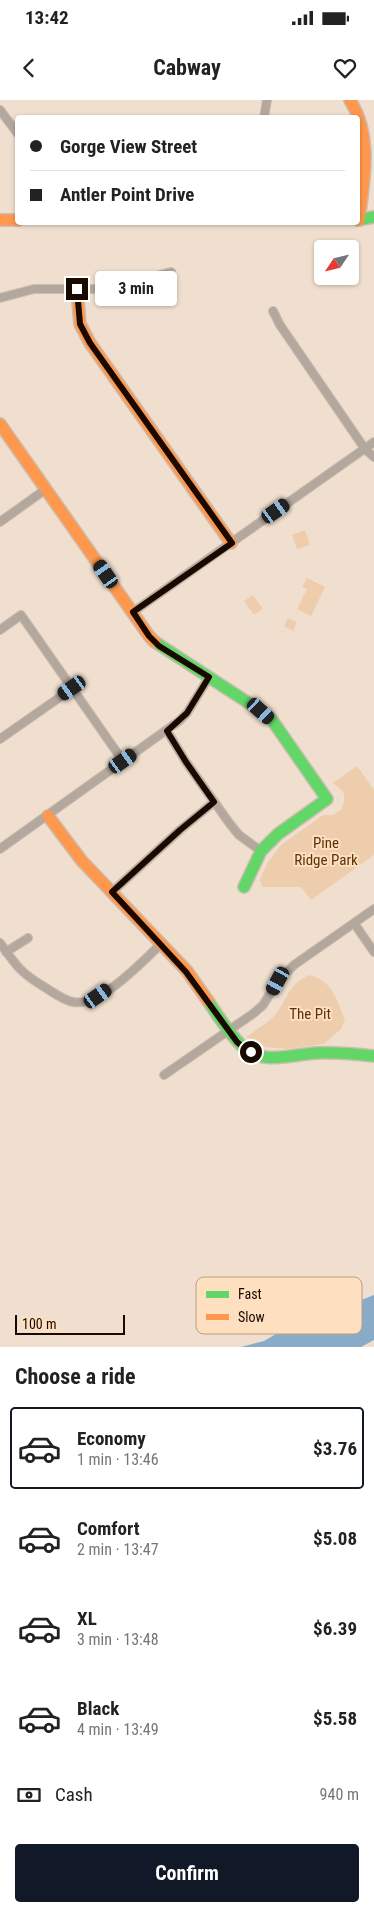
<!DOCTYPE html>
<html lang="en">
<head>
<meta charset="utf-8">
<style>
	body { margin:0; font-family:"Roboto Condensed",sans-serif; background:#f2f2f2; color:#222; height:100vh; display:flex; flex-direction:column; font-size:19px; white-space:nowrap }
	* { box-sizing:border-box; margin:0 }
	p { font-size:16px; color:#767676 }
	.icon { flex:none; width:28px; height:28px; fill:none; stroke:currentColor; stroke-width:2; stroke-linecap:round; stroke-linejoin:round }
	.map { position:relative; height:1247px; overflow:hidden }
	.side { display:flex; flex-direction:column; background:#fff; flex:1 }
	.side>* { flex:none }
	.hud { position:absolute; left:15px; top:15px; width:345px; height:110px; border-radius:5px; box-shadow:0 1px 4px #0004; display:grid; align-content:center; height:110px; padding:0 15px; background:#fff }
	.needle { width:32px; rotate:235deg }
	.fabs { position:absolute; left:314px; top:140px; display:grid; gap:10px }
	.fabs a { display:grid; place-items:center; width:45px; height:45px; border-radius:5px; background:#fff; box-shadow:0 1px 4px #0004; font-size:25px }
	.scale { position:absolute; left:15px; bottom:12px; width:110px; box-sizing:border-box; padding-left:5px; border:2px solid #1a0900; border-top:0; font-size:14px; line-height:18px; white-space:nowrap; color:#1a0900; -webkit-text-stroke:4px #fedfc0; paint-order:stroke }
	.end { position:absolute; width:22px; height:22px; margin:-11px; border:6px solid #1a0900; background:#fff; box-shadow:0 0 0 2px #fff }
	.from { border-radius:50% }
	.bubble { position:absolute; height:35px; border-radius:5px; background:#fff; box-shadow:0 1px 4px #0004; font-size:16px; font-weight:700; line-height:35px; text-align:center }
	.car { position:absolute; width:15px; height:30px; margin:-15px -8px; border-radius:6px; box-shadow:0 0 4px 1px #0007; background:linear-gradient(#222 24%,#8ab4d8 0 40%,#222 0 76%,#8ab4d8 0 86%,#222 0) }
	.hud b { display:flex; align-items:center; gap:18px; height:48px; font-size:19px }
	.hud b+b { border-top:1px solid #e0e0e0 }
	.hud i { width:12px; height:12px; background:#222 }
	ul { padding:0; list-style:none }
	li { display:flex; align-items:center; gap:15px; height:82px; margin:0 10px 8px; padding:0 5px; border:2px solid transparent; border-radius:5px }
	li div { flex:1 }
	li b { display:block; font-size:19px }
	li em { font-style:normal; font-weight:700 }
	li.current { border-color:#111827 }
	li>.icon { width:45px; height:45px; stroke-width:1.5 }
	h2 { padding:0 15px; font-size:22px; line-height:60px }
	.pay { display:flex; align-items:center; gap:12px; height:55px; padding:0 15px; font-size:19px }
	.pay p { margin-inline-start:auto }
	.cta { display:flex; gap:10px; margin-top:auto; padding:10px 15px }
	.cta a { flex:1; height:58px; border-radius:5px; background:#111827; color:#fff; font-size:20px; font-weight:700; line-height:58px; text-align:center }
	.status { display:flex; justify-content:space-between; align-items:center; height:35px; padding:0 25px; background:#fff; direction:ltr }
	.status svg { height:14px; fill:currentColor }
	header { display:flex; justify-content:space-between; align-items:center; height:65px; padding:0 15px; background:#fff; font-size:22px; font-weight:700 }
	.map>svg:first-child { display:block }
</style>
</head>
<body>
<div class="status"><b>13:42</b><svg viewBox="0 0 49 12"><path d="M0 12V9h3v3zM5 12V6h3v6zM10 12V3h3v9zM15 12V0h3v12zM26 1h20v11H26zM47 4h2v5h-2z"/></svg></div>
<header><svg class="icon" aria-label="back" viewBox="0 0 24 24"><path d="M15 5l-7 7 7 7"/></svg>Cabway<svg class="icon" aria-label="heart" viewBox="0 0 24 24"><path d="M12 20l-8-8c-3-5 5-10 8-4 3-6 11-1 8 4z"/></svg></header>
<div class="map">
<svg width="374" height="1247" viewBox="0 0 374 1247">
	<rect width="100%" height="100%" fill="#f0dfce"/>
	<path fill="#eecdac" d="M 305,430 L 310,445 L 297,449 L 292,435 Z
		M 307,478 L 325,487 L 311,516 L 297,509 L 307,489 L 302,487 Z
		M 253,495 L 263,509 L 254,515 L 244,501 Z
		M 288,518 L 297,522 L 293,531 L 284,526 Z
		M 357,666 L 374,690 L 374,755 L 311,800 L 301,787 L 262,787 L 260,779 L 267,764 L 281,745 L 323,715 L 333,715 L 341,710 L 344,702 L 344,694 L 340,688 L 333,683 Z
		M 309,875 C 333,881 335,898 345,919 L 341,929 L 324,944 L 287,949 L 265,947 L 246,937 C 256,930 266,924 274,916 C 289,899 285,887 309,875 Z"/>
	<path fill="#8aabc8" d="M 374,1195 L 374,1240 L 361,1247 L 241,1247 L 264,1241 L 281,1231 Z"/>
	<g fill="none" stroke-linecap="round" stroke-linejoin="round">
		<defs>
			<path id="street" d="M 0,10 L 18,34
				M 264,18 L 267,0
				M 0,198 L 34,189 L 100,189 L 115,187 L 171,172
				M 273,211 L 280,225 L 365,349 L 374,357
				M 0,422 L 46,389
				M 133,512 L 374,342
				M 0,530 L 21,515 L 123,661
				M 167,631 L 186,662 L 230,724 L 239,735 L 261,751
				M 0,639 L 73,588
				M 0,749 L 179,621 L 187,613 L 209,577
				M 112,792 L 180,730 L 214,702
				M 354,823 L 374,852
				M 0,843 C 17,867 21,873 46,888 C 54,893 63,900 73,902 C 100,907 142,862 161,844
				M 6,852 L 28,838
				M 164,975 L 254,913 L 263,905 L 278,881 L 294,865 L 374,809"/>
			<path id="fast" d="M 358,120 L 374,117
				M 155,542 L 261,611 L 272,620 L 327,699 L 278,734 L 261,751 L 244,787
				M 208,901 C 219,917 229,934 243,947 C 264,966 292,954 317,953 C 336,952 355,954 374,956"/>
			<path id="slow" d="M 350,0 C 373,37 364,79 359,120
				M 0,120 L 18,120
				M 77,189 L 80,224 L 90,243 L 231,443
				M 0,324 L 149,536 L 155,542
				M 48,716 L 82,761 L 187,871 L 208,901"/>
		</defs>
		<use href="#street" stroke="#cbbdb0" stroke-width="10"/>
		<use href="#fast" stroke="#cbbdb0" stroke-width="14"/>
		<use href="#slow" stroke="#cbbdb0" stroke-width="14"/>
		<use href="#street" stroke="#b4a89e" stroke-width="8"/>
		<use href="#fast" stroke="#63d668" stroke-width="11"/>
		<use href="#slow" stroke="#ff974d" stroke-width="11"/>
	</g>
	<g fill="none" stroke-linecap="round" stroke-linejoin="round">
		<path stroke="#1a0900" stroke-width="6" d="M 77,189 L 80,224 L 90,243 L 232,443 L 133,512 L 149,536 L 159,546 L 209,577 L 187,613 L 167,631 L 186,662 L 214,702 L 180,730 L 112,792 L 186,872 L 237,942 L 244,948 L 251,952"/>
	</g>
	<g text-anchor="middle" stroke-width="4" stroke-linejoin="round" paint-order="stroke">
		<g font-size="15" fill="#573507" stroke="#fedfc0">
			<text x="326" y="748">Pine<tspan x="326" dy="17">Ridge Park</tspan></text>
			<text x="310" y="919">The Pit</text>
		</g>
	</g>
	<rect x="196" y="1177" width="166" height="57" rx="8" fill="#fedfc0" stroke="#ba9f86" stroke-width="1"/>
	<rect x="206" y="1191" width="23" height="7" fill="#63d668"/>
	<rect x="206" y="1214" width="23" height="6" fill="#ff974d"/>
	<g font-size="14" fill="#1a0900">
		<text x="238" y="1199">Fast</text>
		<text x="238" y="1222">Slow</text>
	</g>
</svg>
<div class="fabs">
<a><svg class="needle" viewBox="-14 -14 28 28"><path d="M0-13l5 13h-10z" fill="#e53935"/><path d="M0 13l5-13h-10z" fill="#767676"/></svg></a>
</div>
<div class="scale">100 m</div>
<i class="end from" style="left:251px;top:952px"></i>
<i class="end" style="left:77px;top:189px"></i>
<div class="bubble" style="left:95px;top:171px;width:82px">3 min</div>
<i class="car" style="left:276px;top:411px;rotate:55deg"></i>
<i class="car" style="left:106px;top:474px;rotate:325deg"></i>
<i class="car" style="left:72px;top:588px;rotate:235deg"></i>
<i class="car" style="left:261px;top:611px;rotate:132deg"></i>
<i class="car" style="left:123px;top:661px;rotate:55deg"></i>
<i class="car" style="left:278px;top:881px;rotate:209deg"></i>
<i class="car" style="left:98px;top:896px;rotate:55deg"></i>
<div class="hud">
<b><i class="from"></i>Gorge View Street</b>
<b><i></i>Antler Point Drive</b>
</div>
</div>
<section class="side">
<h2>Choose a ride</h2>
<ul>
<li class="current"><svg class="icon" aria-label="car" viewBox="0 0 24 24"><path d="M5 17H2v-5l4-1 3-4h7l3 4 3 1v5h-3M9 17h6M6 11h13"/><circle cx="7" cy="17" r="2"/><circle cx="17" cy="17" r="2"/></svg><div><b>Economy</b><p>1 min · 13:46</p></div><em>$3.76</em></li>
<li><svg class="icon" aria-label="car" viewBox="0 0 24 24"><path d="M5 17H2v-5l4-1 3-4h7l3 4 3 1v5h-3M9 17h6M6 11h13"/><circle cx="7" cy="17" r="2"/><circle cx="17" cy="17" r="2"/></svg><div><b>Comfort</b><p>2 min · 13:47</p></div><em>$5.08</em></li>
<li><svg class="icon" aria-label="car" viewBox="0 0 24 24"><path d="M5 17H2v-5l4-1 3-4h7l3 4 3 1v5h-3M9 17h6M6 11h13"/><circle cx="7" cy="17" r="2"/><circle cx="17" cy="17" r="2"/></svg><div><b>XL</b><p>3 min · 13:48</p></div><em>$6.39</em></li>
<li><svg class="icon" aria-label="car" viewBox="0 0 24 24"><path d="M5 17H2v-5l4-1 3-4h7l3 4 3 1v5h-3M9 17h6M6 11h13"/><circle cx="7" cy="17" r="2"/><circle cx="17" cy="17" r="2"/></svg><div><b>Black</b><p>4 min · 13:49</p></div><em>$5.58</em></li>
</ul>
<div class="pay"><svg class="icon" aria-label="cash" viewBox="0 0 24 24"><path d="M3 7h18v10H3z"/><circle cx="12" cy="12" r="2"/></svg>Cash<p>940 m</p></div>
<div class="cta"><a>Confirm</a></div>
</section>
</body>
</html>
